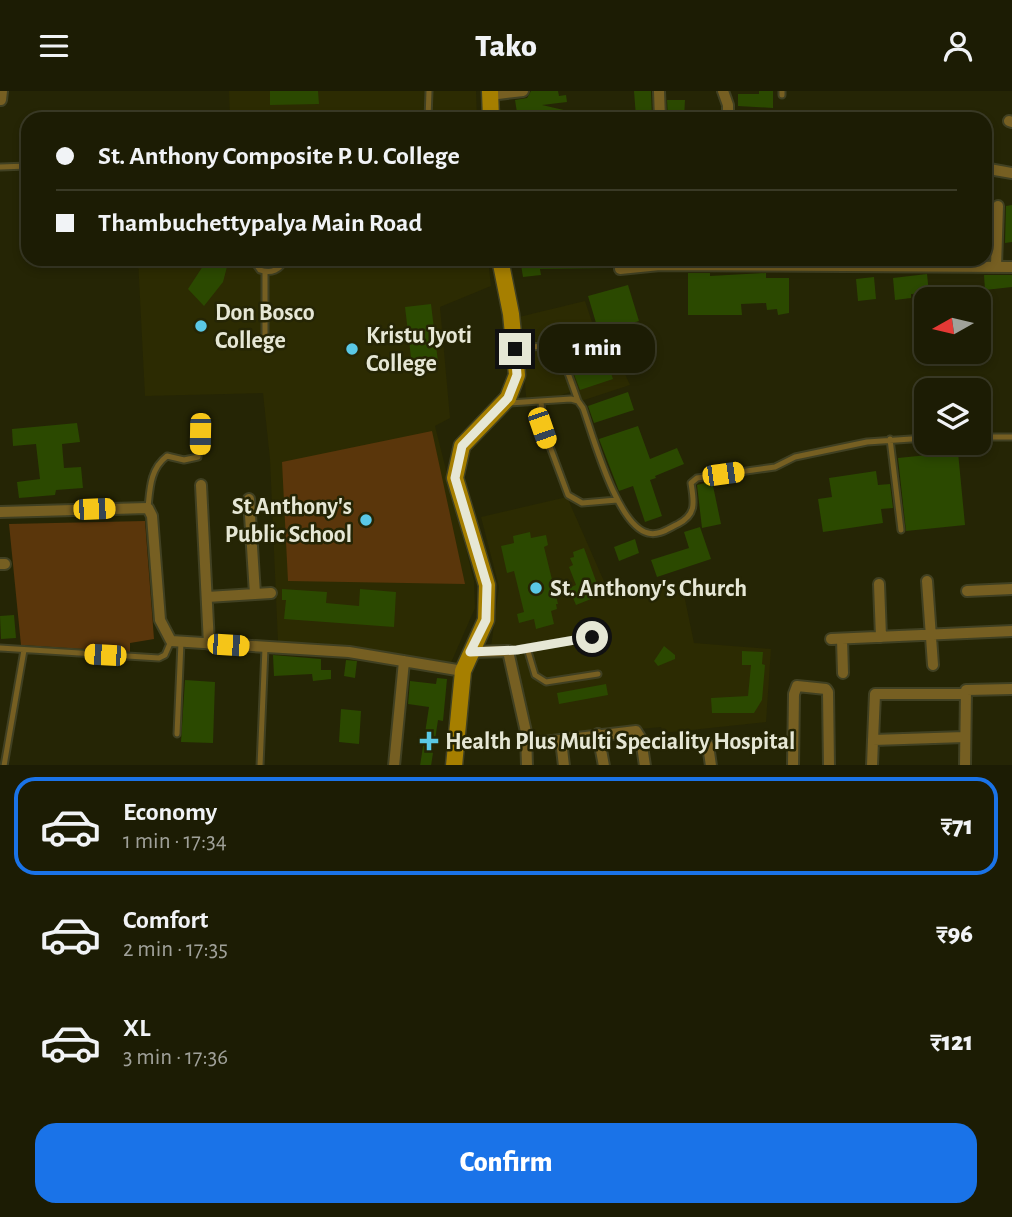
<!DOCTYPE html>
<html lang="en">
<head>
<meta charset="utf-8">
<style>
	body { margin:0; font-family:"Alegreya Sans",sans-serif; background:#292913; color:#f1f3f6; height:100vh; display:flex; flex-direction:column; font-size:26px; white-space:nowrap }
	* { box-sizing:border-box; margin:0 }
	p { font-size:23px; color:#a0a19a }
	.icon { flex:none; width:38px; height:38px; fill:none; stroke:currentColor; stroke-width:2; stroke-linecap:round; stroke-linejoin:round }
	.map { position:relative; height:674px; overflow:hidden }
	.side { display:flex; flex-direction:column; background:#1c1c04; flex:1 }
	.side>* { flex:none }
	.hud { position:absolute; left:21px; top:21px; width:971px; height:154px; border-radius:21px; box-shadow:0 4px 10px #0003,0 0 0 2px #3a3a26; display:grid; align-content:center; height:154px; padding:0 35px; background:#1c1c04 }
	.needle { width:46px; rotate:262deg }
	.buttons { position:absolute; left:914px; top:196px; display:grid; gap:14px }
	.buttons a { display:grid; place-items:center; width:77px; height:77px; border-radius:14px; background:#1c1c04; box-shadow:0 4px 10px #0003,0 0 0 2px #3a3a26; font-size:35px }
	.end { position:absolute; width:32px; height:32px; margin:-16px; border:9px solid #e6e7d5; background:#111; box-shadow:0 0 0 4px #111 }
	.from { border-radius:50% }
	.bubble { position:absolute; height:49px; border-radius:21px; background:#1c1c04; box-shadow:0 4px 10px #0003,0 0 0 2px #3a3a26; font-size:23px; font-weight:800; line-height:49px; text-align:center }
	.car { position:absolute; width:21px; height:42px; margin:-21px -10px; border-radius:9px; box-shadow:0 0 5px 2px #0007; background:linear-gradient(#f5c518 24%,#345 0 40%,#f5c518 0 76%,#345 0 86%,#f5c518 0) }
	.hud b { display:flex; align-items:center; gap:24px; height:66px; font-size:26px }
	.hud b+b { border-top:2px solid #3a3a26 }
	.hud i { width:18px; height:18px; background:#f1f3f6 }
	ul { padding:12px 0 0; list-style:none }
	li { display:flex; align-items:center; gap:21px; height:98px; margin:0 14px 10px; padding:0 21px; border:4px solid transparent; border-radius:21px }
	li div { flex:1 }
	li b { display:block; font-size:26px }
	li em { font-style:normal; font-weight:800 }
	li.on { border-color:#1a73e8 }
	li>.icon { width:63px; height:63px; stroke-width:1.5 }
	.primary-button { display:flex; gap:14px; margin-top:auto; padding:14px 35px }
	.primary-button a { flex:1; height:80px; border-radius:21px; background:#1a73e8; color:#fff; font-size:28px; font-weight:800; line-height:80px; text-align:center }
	header { display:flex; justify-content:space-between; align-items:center; height:91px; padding:0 35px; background:#1c1c04; font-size:32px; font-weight:800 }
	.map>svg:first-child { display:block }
</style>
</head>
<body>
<header><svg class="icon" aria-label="menu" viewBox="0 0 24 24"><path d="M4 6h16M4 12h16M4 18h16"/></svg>Tako<svg class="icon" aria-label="person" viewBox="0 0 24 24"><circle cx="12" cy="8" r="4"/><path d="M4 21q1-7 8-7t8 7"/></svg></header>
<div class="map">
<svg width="1012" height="675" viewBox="0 0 1012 675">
	<rect width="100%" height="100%" fill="#252505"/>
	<path fill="#2c2b02" d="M 229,0 L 476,0 L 477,28 L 230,28 Z
		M 138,168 L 488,168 L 491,195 L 440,216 L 450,327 L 435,335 L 474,490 L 475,517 L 450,574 L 322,552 L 278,551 L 270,368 L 263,302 L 145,305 Z
		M 585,210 L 597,246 L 608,245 L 630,294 L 581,310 L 576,299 L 527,316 L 519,226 Z
		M 567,406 L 610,504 L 682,494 L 694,552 L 771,558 L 766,631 L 663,642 L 661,636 L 532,648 L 511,553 L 491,556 L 499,496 L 481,426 Z"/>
	<path fill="#5a360b" d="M 432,340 L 465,493 L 288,490 L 282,371 Z
		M 145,430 L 154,548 L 130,552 L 130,561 L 21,554 L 9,433 Z"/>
	<path fill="#2b4900" d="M 270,0 L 318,0 L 319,13 L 270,14 Z
		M 531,0 L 558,0 L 559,5 L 566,4 L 567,11 L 542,14 L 568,20 L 569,27 L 518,28 L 515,9 L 527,7 Z
		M 634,0 L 651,0 L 652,26 L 636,26 Z
		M 759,0 L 773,0 L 773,17 L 738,15 L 738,3 L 759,3 Z
		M 667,9 L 685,9 L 684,28 L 668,28 Z
		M 1012,114 L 1012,151 L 1005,152 L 1006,115 Z
		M 156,168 L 229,168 L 223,191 L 204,215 L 188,198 L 203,175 L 156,177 Z
		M 520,168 L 616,168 L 616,171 L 612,177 L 540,178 L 541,184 L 523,186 Z
		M 688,182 L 710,182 L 710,185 L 766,182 L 766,187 L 789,187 L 789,222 L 778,224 L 777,218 L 767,219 L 766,212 L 741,213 L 742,224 L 688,224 Z
		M 927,183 L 929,202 L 911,203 L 911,207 L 895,209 L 893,187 Z
		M 984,184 L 1012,184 L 1012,196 L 985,199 Z
		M 874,186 L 876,208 L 858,210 L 856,188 Z
		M 628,194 L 639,230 L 599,242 L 588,205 Z
		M 431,213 L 438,271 L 412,275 L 405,216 Z
		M 596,237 L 613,288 L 580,299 L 561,249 Z
		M 628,301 L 634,319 L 594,332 L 588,315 Z
		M 77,332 L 80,351 L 62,353 L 64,377 L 81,376 L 83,397 L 56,399 L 55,404 L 19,407 L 17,391 L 40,388 L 36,353 L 13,355 L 12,338 Z
		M 638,335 L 650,368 L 677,357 L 684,373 L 655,385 L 656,387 L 650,389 L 662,425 L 645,431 L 633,395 L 619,400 L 599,348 Z
		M 958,361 L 965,434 L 906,440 L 898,367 Z
		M 876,380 L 878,394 L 890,393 L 893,417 L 881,418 L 883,432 L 823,441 L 818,408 L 832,406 L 829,387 Z
		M 712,390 L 721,433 L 702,437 L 697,394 Z
		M 700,436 L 711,468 L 657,486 L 651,469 L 689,457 L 684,441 Z
		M 530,441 L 531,447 L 546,444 L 548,454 L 544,456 L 558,513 L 556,513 L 557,518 L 551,520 L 554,533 L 536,538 L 534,528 L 519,532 L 517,523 L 524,521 L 514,480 L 507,482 L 501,455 L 514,452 L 513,445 Z
		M 635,448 L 639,462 L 619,470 L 614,456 Z
		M 584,457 L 601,504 L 576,514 L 569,497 L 576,494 L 569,476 L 573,474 L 570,467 L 574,466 L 573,461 Z
		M 282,498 L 327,501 L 326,512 L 359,515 L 360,498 L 396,501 L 394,536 L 284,528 L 286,509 L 282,509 Z
		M 14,524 L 16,547 L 1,548 L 0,525 Z
		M 664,555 L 675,564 L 675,568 L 658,575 L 654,570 Z
		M 742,560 L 763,561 L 762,573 L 765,574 L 762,609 L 754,622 L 712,622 L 711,607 L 748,605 L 751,574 L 742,574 Z
		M 273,564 L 321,568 L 321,579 L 331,579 L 331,588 L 313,590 L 312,583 L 274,585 Z
		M 346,569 L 357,570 L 355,587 L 344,585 Z
		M 437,587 L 447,588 L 443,630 L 438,629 L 431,675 L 420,675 L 429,616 L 408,613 L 410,590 L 436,593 Z
		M 185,589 L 215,591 L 213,652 L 181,651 Z
		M 606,593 L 608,604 L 559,613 L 557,602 Z
		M 341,618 L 361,620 L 359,653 L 339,651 Z"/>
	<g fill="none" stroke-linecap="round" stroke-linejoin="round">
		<defs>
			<path id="lane" d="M 782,4 L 782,0
				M 428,28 L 429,0
				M 0,76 L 28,75
				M 252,168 L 260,179 C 271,183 281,179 284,168
				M 265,181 L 265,258
				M 518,257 L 558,254 L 578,310
				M 541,310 L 543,337 L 568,404 L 582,412 L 617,409
				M 509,312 L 571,308 L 578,310 L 583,317 C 593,345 617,435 648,442 C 659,445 669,437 678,433 C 697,423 694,411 691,392 L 697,387 L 775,376 L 795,366 L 867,351 L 926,347
				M 978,346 L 1012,346
				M 890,348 L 901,439
				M 148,417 C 150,397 150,378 167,365 L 184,369 L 198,366 L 200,343
				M 0,557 L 159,567 L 165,564 L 171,550
				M 527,557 L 592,546
				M 508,560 L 527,557 L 535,584 L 546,591 L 598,583
				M 177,643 L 181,551
				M 4,675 L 24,559
				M 260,675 L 265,557"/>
			<path id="street" d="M 659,0 L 660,28
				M 723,0 L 728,14 L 728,28
				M 490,4 L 523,0
				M 1,9 L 2,0
				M 1009,30 L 1012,31
				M 989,78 L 1012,82
				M 996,175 L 998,115
				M 620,178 L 660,174 L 1012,176
				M 201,394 L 209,553
				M 0,421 L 148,417 L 152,425 L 160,529 L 171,550 L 349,561 L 463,580
				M 0,473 L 5,473
				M 927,490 L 933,574
				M 879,493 L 881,546
				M 967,500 L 1012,498
				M 255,503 L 271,502
				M 207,506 L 255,503 L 249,408
				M 831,548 L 1012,540
				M 842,548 L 843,582
				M 470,561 L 508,560 L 526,641 L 527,675
				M 598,643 L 604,675
				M 561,649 L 564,675
				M 873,649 L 875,603 L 965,603
				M 527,653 L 636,640 L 641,648 L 645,675
				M 708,654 L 711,675
				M 394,675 L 404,570
				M 793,675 L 794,603 L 797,595 L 826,598 L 828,601 L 829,675
				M 872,675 L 873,649 L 965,646
				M 965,675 L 966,599 L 1012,598"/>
			<path id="secondary" d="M 490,0 L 491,28
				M 454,675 L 463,580 L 486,529 L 487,494 L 455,387 L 462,355 L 508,307 L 517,284 L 511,223 L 500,168"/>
		</defs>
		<use href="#lane" stroke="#404022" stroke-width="9"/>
		<use href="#street" stroke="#404022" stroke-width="14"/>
		<use href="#secondary" stroke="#404022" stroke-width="19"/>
		<use href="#lane" stroke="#765f22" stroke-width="5"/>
		<use href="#street" stroke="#765f22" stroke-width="10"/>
		<use href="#secondary" stroke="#a67f00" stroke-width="16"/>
	</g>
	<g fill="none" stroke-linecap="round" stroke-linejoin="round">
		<path stroke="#e6e7d5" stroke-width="9" d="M 515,258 L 517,284 L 508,307 L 462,355 L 455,387 L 487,494 L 486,529 L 470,561 L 517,559 L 592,546"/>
	</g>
	<g fill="#5ac8e6" stroke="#252505" stroke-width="2.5">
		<circle cx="201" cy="235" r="7"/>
		<circle cx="352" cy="258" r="7"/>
		<circle cx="366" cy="429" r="7"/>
		<circle cx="536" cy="497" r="7"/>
		<path d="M425.5 639.5h7v7h7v7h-7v7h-7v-7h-7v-7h7z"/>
	</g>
	<g text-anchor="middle" stroke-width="5" stroke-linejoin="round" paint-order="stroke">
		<g font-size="24" font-weight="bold" fill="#e6e7d5" stroke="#252505" text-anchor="start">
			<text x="215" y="229">Don Bosco<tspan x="215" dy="28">College</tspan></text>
			<text x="366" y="252">Kristu Jyoti<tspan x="366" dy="28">College</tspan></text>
			<text x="352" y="423" text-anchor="end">St Anthony's<tspan x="352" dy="28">Public School</tspan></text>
			<text x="550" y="505">St. Anthony's Church</text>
			<text x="445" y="658">Health Plus Multi Speciality Hospital</text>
		</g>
	</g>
</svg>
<div class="buttons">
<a><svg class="needle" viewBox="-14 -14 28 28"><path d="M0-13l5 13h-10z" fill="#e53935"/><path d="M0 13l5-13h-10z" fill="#a0a19a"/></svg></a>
<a><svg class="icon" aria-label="layers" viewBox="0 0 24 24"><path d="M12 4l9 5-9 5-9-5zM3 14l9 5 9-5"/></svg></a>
</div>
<i class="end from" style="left:592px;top:546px"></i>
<i class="end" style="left:515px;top:258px"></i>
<div class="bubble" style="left:539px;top:233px;width:116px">1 min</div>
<i class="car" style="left:542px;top:337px;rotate:161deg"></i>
<i class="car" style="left:200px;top:343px;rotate:181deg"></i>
<i class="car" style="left:723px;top:383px;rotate:82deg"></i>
<i class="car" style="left:94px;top:418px;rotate:88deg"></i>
<i class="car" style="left:228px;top:554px;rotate:94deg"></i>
<i class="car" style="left:105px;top:564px;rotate:273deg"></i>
<div class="hud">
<b><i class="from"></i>St. Anthony Composite P. U. College</b>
<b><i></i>Thambuchettypalya Main Road</b>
</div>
</div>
<section class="side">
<ul>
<li class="on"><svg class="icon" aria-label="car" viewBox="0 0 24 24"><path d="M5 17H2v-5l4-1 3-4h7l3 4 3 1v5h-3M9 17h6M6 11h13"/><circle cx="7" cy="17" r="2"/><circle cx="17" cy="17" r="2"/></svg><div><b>Economy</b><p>1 min · 17:34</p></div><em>₹71</em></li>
<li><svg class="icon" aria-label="car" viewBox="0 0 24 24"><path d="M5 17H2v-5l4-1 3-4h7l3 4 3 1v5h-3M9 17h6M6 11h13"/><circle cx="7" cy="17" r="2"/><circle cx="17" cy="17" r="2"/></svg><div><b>Comfort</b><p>2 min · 17:35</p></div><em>₹96</em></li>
<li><svg class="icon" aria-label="car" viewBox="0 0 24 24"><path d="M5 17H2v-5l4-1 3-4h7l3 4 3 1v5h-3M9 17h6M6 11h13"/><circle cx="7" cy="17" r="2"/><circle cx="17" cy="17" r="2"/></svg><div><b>XL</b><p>3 min · 17:36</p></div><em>₹121</em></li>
</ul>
<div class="primary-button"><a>Confirm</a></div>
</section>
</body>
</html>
